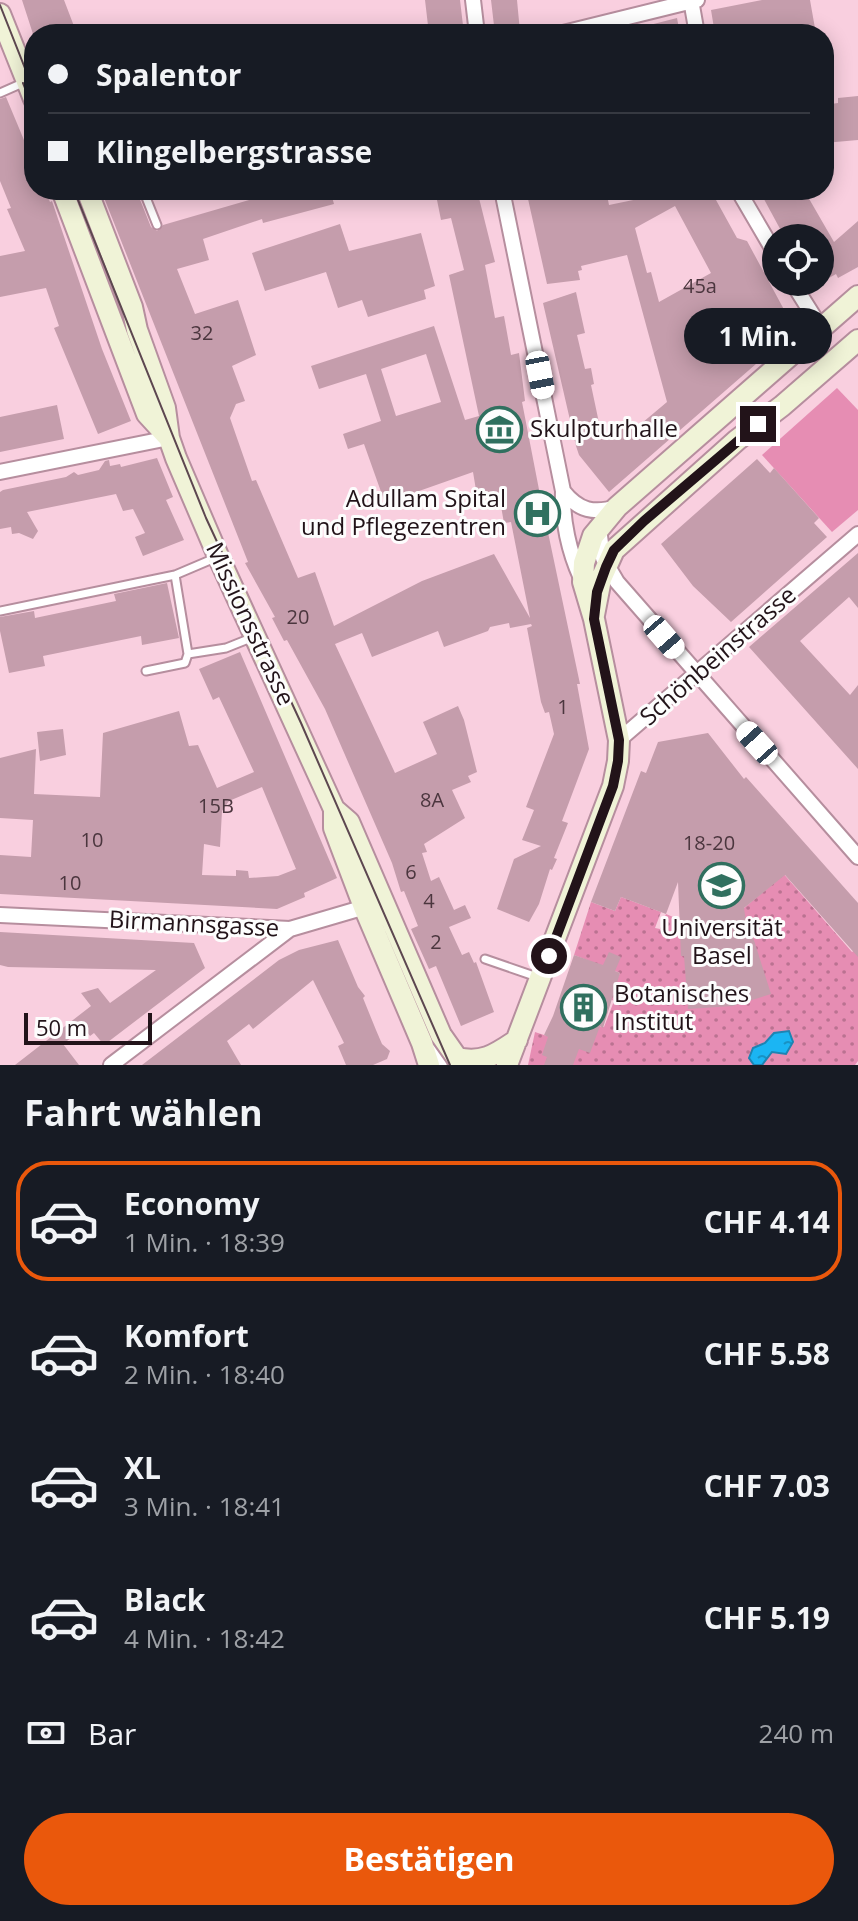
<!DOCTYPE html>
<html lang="de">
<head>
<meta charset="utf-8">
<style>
	body { margin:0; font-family:"Open Sans",sans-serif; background:#242831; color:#f1f3f6; height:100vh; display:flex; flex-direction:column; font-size:30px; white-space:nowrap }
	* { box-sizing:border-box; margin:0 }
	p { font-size:26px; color:#9ea1a6 }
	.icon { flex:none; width:44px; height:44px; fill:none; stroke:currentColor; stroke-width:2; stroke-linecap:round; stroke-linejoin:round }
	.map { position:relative; height:1065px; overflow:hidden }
	.drawer { display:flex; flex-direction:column; background:#171b24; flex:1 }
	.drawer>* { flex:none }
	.banner { position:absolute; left:24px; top:24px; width:810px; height:176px; border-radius:32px; box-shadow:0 4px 20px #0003; display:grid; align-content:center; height:176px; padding:0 24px; background:#171b24 }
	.fabs { position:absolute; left:762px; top:224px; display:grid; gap:16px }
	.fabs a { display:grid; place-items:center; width:72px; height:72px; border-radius:50%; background:#171b24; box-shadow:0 4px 20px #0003; font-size:40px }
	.scale { position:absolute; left:24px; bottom:20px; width:128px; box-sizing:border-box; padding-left:8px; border:4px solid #221319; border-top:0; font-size:22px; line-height:28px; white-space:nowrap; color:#221319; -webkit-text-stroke:6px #fdfdfd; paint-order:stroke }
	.end { position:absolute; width:36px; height:36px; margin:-18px; border:10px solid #221319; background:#fff; box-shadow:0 0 0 4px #fff }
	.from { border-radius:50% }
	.bubble { position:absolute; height:56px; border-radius:28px; background:#171b24; box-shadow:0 4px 20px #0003; font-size:26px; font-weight:700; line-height:56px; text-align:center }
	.car { position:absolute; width:24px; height:48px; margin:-24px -12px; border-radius:10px; box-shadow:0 0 6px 2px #0007; background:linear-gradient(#fff 24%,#345 0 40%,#fff 0 76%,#345 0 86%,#fff 0) }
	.banner b { display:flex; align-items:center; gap:28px; height:76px; font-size:30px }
	.banner b+b { border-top:2px solid #363941 }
	.banner i { width:20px; height:20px; background:#f1f3f6 }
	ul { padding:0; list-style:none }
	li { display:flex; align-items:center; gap:24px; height:120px; margin:0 16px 12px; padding:0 8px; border:4px solid transparent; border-radius:32px }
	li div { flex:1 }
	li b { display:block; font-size:30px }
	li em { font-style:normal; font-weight:700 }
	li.on { border-color:#ea580c }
	li>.icon { width:72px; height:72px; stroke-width:1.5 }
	h2 { padding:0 24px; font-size:36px; line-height:96px }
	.pay { display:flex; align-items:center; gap:20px; height:88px; padding:0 24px; font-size:30px }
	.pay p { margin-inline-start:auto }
	.button { display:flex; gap:16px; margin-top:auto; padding:16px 24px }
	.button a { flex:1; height:92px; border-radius:48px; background:#ea580c; color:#fff; font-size:32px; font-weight:700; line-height:92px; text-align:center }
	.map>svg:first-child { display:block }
</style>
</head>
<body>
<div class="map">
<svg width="858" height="1065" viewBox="0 0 858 1065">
	<defs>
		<pattern id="garden-dots" width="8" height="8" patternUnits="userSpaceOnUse" patternTransform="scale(2)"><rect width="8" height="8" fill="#e68db3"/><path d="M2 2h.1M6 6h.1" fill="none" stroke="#ba7291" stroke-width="1.8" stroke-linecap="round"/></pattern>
		<pattern id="water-ripples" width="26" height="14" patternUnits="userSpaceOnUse" patternTransform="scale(2)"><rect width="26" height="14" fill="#1bb5f3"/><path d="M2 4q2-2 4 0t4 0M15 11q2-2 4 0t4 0" fill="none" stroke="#1892c4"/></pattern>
	</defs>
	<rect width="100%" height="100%" fill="#f9cfdf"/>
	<path fill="#e68db3" d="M 837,388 L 858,410 L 858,510 L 832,532 L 762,455 Z"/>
	<path fill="url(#garden-dots)" d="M 782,872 L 852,952 L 858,948 L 858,1061 L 855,1065 L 528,1065 L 535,1032 L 559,1040 L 598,1026 L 604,1027 L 614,1001 L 608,998 L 620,973 L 574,955 L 591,902 L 615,911 L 621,897 L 661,912 L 655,928 L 660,929 L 666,914 L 678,919 L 680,927 L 715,940 L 744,908 L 780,878 Z"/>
	<path fill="url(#water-ripples)" stroke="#1d84b2" stroke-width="2" d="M 789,1031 L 793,1042 L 786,1054 L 772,1052 L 762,1065 L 754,1065 L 749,1058 L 753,1048 L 765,1043 L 774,1033 Z"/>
	<path fill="#c59dac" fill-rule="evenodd" d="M 22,0 L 64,0 L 77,34 L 33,34 Z
		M 425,0 L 460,0 L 464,34 L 429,34 Z
		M 491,0 L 517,0 L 520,32 L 495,34 Z
		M 762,0 L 810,0 L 816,34 L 715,34 L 711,10 Z
		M 677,18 L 680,34 L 635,34 L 634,29 Z
		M 858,96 L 858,140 L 824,143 L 824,105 L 838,103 L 838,98 Z
		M 6,97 L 34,164 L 34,190 L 45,190 L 50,202 L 52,201 L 102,349 L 131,421 L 98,434 L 54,328 L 59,326 L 46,288 L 0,297 L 0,256 L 25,251 L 7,209 L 11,208 L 0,181 L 0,99 Z
		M 101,190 L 141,190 L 139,197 L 151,227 L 157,231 L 163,225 L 284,190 L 330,190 L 334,204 L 263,223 L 262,219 L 203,239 L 209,260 L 177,269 L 195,314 L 238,300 L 256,355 L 232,366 L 245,401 L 236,404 L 230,418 L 252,481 L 256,480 L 298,578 L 315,572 L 334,626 L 422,581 L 494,554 L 530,618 L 511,522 L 504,523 L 499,495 L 477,496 L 473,472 L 385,503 L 364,444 L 348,449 L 343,434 L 381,421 L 366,374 L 319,389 L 311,366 L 434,326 L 465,420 L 479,416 L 449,275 L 464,270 L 451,218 L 441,220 L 435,190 L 477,190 L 495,262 L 485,265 L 495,318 L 504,316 L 511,355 L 519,353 L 525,401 L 522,402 L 542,505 L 546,505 L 549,522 L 546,523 L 580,684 L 577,684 L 589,749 L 562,821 L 568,823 L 554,858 L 557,859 L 552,870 L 550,869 L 539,904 L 529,922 L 497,909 L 514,859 L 541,846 L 522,840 L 534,810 L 526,807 L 554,734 L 549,712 L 545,713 L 541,702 L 527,628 L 532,626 L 531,624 L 510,628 L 509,623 L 490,627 L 488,631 L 444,647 L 438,631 L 372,657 L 362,633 L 335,644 L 395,773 L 437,754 L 423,722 L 458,706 L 464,720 L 477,772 L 468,776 L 471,782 L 452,790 L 465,818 L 424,844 L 427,852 L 422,853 L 431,881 L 439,877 L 454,910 L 465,905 L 471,918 L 449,927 L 462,955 L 469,952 L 474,963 L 476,962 L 494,1012 L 461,1026 L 436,966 L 429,969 L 411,929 L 418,926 L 404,891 L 401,892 L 392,863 L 325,709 L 287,640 L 284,641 L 272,618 L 275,617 L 245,563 L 248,562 ZM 426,354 L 441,402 L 396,416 L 381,369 Z
		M 526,190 L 606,190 L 609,205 L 638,199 L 653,190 L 722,190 L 716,200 L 737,238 L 747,241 L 795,330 L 609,492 L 579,455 L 576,446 L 543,303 L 576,292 L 585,333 L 577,335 L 585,369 L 591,368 L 594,384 L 591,385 L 602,437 L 624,420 L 630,426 L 635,422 L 636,428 L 667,402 L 627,255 L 581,266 L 582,270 L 578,271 L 580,280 L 547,284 ZM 675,206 L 711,273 L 659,302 L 651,272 L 647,273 L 635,228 Z
		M 759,190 L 804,190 L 834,242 L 858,221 L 858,267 L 838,278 L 836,274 L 820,283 L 820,238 L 785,238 Z
		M 340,224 L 349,251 L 421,233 L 435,286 L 424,290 L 426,299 L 368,317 L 362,300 L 338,308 L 326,272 L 265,291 L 252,253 Z
		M 57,405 L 64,439 L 0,452 L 0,417 Z
		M 157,458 L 173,497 L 166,500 L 184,540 L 143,556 L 135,537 L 145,533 L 133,509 L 123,511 L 116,494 L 27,512 L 38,531 L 33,539 L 19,533 L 12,534 L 11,527 L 0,529 L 0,492 L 3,490 L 66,477 L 74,472 L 78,475 L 99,470 L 105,461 L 109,460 L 110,466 L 120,464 L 121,467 Z
		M 757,459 L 770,473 L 774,468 L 819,518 L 814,523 L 827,537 L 731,622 L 693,586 L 661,544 Z
		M 858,553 L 858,608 L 849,597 L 800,641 L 850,695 L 858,685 L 858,769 L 749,647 Z
		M 167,583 L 179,638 L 142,645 L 141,636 L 43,656 L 45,666 L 9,673 L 0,631 L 0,617 L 34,611 L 35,618 L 116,601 L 114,594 Z
		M 240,652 L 337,878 L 304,893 L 305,897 L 277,909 L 0,894 L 0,855 L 31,857 L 33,820 L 0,818 L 0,758 L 36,749 L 34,794 L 100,797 L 103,733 L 179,711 L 189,746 L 198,745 L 217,788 L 254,772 L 219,697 L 213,700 L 199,669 ZM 262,787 L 296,869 L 278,876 L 249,878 L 248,871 L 236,870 L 236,876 L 202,875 L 204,844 L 220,847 L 222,811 L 229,801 Z
		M 63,729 L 66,755 L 40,761 L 37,732 Z
		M 708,733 L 744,779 L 746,777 L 858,903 L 858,957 L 785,875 L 744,908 L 748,935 L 752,934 L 771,994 L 733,1006 L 688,1009 L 684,956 L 681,956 L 678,882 L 666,914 L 621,897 L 615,911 L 591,902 L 641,771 L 646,773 L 658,742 Z
		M 0,932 L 194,943 L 205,968 L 104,1045 L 94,1033 L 90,1036 L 84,1028 L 63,1044 L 79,1065 L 15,1065 L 91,1006 L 81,993 L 98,988 L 110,1003 L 156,970 L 8,967 L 0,965 Z
		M 338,940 L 358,987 L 365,996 L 363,998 L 376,1030 L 382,1044 L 390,1051 L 387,1059 L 373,1065 L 346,1065 L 338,1046 L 344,1043 L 313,980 L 253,1029 L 249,1024 L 227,1041 L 241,1065 L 142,1065 L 279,960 L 299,950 Z
		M 609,952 L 621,957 L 615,971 L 620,973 L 603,1028 L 600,1026 L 590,1053 L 579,1049 L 573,1065 L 544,1065 L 547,1057 L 542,1055 L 548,1037 L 544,1035 L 553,1016 L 574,955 L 603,965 Z"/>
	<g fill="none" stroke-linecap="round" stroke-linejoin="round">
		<defs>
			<path id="service" d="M 0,93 L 25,82
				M 620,191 L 622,190
				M 145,195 L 157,225
				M 0,611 L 175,575 L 215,558
				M 188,654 L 226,648 L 251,638
				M 146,671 L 185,663 L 188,654 L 175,575
				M 485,959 L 540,978
				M 431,1048 L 443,1065"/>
			<path id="minor" d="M 473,0 L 477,34
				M 691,0 L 697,34
				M 559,34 L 697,0
				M 502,190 L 563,491 C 562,520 569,552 581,578
				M 738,190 L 776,255
				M 792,282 L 821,328
				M 0,472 L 169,438
				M 563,491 C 579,511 594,514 617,507
				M 599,529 L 603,558 L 617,582 L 858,857
				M 619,740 L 858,534
				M 0,915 L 290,929 L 372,905
				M 111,1065 L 290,929"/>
			<path id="secondary" d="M 0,14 L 34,99
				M 62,190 L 147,414 L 169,438
				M 87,190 L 132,307 L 137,330 L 165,408 L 169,438 L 176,458 L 218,556 L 334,809 L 349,822 L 441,1035 L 462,1065
				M 594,615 L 601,579 L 614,550 L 737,440 L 782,406 L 858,340
				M 334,809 L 334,828 L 364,907 L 422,1043 L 429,1065
				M 457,1058 C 483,1064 496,1054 517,1040
				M 507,1065 L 613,786 L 618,761 L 619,740 L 594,619 L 583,582 L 584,563 L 593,536 L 617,507 L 858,296"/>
		</defs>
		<use href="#service" stroke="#b68e9e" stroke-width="11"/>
		<use href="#minor" stroke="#b68e9e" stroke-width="18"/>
		<use href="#secondary" stroke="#b68e9e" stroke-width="24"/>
		<use href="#service" stroke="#fff" stroke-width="7"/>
		<use href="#minor" stroke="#fff" stroke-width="14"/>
		<use href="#secondary" stroke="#f0f3d7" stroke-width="20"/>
		<path stroke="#5d4750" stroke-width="2" d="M 0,5 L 34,91
			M 23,83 L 34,110
			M 74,190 L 206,518 L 301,723 L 450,1065"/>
	</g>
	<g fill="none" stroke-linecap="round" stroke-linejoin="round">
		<path stroke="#221319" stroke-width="10" d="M 549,956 L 613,786 L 618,761 L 619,740 L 594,619 L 597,592 L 606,567 L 614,550 L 644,521 L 758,424"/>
	</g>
	<defs>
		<symbol id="museum-ring" viewBox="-11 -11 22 22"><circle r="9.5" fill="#fdfdfd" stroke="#30705f" stroke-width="1.5"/><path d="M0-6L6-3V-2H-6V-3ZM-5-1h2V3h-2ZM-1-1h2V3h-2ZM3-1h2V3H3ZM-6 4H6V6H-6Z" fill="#30705f"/></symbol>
		<symbol id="hospital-ring" viewBox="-11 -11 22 22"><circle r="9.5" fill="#fdfdfd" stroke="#30705f" stroke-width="1.5"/><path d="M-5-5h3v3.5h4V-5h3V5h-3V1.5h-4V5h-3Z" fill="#30705f"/></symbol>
		<symbol id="university-ring" viewBox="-11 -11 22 22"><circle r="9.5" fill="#fdfdfd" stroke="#30705f" stroke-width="1.5"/><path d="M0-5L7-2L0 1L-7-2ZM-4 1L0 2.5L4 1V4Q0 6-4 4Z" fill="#30705f"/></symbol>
		<symbol id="building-ring" viewBox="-11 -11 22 22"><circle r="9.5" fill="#fdfdfd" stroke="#30705f" stroke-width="1.5"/><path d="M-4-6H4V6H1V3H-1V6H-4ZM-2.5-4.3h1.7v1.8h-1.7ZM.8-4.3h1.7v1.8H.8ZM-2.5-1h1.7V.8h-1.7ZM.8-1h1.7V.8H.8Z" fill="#30705f"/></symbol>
	</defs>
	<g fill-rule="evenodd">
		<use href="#museum-ring" x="474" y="404" width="51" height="51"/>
		<use href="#hospital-ring" x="512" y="488" width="51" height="51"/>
		<use href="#university-ring" x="696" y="860" width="51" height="51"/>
		<use href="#building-ring" x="558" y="982" width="51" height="51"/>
	</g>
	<g text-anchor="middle" stroke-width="6" stroke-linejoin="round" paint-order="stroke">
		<g font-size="20" fill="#4b363e">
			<text x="700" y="293">45a</text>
			<text x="202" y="340">32</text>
			<text x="298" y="624">20</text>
			<text x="563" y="714">1</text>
			<text x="432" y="807">8A</text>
			<text x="216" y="813">15B</text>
			<text x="92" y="847">10</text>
			<text x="709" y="850">18-20</text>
			<text x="411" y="879">6</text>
			<text x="70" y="890">10</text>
			<text x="429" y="908">4</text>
			<text x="436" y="949">2</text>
		</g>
		<g font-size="24" fill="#221319" stroke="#fdfdfd" text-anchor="start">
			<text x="530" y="437">Skulpturhalle</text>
			<text x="506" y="507" text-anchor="end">Adullam Spital<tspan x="506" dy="28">und Pflegezentren</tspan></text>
			<text x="722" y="936" text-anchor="middle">Universität<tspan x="722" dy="28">Basel</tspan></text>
			<text x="614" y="1002">Botanisches<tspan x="614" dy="28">Institut</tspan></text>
		</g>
		<g font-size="24" fill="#221319" stroke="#fdfdfd">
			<text transform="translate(250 624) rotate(65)" y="8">Missionsstrasse</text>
			<text transform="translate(718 656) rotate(-41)" y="8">Schönbeinstrasse</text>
			<text transform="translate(194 924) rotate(3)" y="8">Birmannsgasse</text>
		</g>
	</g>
</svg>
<div class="fabs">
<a><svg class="icon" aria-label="locate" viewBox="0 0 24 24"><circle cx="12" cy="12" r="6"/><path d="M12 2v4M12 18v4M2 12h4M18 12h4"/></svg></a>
</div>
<div class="scale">50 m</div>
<i class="end from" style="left:549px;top:956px"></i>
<i class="end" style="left:758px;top:424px"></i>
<div class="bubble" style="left:684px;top:308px;width:148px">1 Min.</div>
<i class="car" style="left:540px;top:375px;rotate:169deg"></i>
<i class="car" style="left:664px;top:637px;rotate:139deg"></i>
<i class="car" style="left:757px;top:743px;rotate:318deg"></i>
<div class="banner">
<b><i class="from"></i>Spalentor</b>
<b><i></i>Klingelbergstrasse</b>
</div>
</div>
<section class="drawer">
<h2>Fahrt wählen</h2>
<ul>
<li class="on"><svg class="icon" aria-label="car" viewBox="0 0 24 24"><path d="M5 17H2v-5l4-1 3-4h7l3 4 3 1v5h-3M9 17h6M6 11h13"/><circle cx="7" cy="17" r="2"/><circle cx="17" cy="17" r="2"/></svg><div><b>Economy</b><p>1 Min. · 18:39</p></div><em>CHF 4.14</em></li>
<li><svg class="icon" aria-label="car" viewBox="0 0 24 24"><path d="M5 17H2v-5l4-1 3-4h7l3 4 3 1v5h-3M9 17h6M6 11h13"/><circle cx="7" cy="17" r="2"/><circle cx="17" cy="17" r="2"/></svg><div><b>Komfort</b><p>2 Min. · 18:40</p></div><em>CHF 5.58</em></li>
<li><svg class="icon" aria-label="car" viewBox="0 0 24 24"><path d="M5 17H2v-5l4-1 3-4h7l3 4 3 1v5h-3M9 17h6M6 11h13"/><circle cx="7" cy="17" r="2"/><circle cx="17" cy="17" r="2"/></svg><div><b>XL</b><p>3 Min. · 18:41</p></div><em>CHF 7.03</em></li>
<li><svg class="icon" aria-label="car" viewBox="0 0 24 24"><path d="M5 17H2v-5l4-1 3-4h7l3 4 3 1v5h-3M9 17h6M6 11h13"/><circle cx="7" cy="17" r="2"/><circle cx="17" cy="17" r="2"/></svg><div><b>Black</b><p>4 Min. · 18:42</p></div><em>CHF 5.19</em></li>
</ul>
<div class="pay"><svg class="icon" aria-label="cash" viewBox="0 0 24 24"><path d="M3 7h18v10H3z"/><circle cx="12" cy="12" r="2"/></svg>Bar<p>240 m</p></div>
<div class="button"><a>Bestätigen</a></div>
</section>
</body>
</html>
